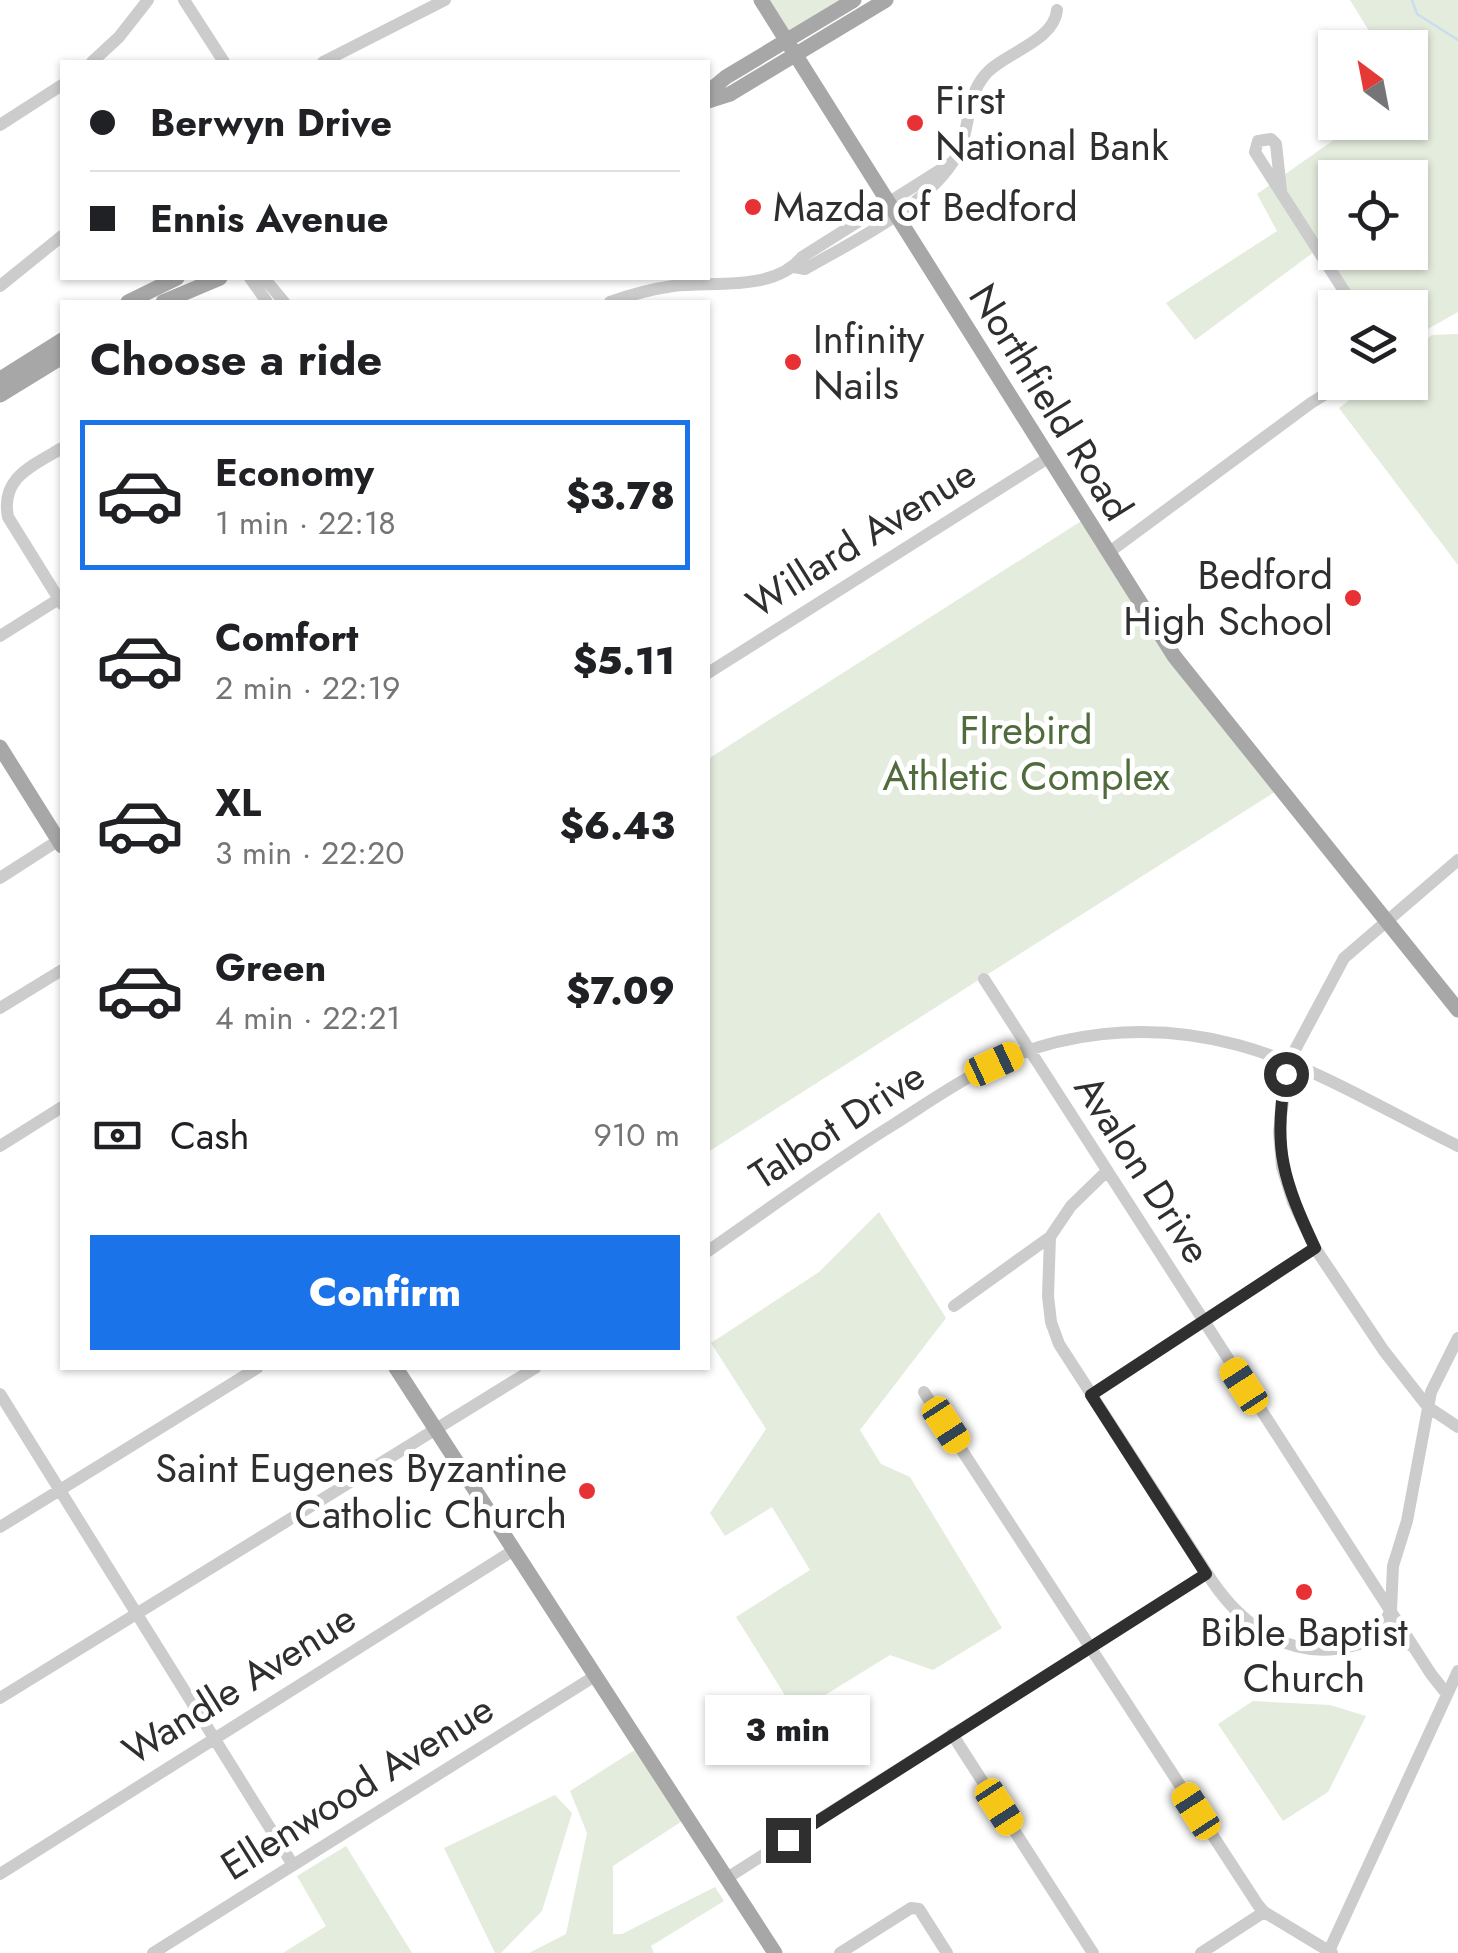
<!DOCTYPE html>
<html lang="en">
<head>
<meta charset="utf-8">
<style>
	body { margin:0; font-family:Jost,sans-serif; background:#f6f6f6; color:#202124; height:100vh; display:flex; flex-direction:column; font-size:38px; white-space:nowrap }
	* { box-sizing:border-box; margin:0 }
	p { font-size:32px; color:#757577 }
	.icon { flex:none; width:55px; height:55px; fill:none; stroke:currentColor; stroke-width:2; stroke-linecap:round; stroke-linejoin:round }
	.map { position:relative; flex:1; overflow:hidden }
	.details { position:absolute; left:60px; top:300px; width:650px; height:1070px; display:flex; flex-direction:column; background:#fff; border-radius:0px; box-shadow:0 2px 8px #0004 }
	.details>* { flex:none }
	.banner { position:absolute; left:60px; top:60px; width:650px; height:220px; border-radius:0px; box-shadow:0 2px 8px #0004; display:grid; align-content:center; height:220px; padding:0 30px; background:#fff }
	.needle { width:65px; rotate:328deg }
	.controls { position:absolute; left:1318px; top:30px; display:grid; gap:20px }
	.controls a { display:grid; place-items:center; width:110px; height:110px; border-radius:0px; background:#fff; box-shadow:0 2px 8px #0004; font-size:50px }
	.end { position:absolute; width:45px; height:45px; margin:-22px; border:12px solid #2f2f2f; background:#fff; box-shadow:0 0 0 5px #fff }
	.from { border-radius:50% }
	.bubble { position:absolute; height:70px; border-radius:0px; background:#fff; box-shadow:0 2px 8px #0004; font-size:32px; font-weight:800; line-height:70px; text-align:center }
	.car { position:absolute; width:30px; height:60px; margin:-30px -15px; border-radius:12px; box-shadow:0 0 8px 2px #0007; background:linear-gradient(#f5c518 24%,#345 0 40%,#f5c518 0 76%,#345 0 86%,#f5c518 0) }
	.banner b { display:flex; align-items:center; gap:35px; height:95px; font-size:38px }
	.banner b+b { border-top:2px solid #e0e0e0 }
	.banner i { width:25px; height:25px; background:#202124 }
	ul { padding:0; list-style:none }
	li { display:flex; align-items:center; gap:30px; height:150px; margin:0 20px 15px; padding:0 10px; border:5px solid transparent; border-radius:0px }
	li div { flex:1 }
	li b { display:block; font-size:38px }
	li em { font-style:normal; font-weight:800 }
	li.current { border-color:#1a73e8 }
	li>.icon { width:90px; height:90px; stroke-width:1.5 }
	h2 { padding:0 30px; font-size:45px; line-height:120px }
	.pay { display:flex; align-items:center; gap:25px; height:110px; padding:0 30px; font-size:38px }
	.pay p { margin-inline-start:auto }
	.action { display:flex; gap:20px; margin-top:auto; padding:20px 30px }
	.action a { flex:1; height:115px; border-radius:0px; background:#1a73e8; color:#fff; font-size:40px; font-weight:800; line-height:115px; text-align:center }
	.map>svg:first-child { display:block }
</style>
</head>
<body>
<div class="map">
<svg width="1458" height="1953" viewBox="0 0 1458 1953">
	<rect width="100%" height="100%" fill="#fff"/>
	<path fill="#e4ecdd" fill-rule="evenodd" d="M 761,0 L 854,0 L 787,41 Z
		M 1350,0 L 1458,0 L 1458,312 L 1410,339 L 1410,308 L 1355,307 L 1318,249 L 1195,340 L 1166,303 L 1277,231 L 1257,194 L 1358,123 L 1410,122 L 1410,48 L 1379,47 ZM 1335,178 L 1410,178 L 1410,252 L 1335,252 Z
		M 1458,334 L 1458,565 L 1339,408 L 1371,383 L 1410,382 L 1410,352 L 1432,335 Z
		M 1086,518 L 1108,553 L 1281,788 L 708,1152 L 708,759 Z
		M 879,1212 L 946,1318 L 860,1430 L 881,1464 L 910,1477 L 1002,1628 L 933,1670 L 890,1655 L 796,1713 L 736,1617 L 810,1570 L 772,1507 L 725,1536 L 710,1513 L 766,1429 L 711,1343 L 819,1272 Z
		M 1253,1701 L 1330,1705 L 1366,1716 L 1328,1792 L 1283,1821 L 1218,1724 Z
		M 641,1746 L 687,1818 L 613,1866 L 613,1934 L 622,1934 L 715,1887 L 724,1901 L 651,1946 L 654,1953 L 529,1953 L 566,1934 L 587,1833 L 570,1791 Z
		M 555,1795 L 572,1813 L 542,1911 L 501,1953 L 495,1953 L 444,1848 Z
		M 346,1846 L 412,1953 L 283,1953 L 326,1926 L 297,1876 Z"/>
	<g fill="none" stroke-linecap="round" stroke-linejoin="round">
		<path stroke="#c9ddec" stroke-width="2.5" d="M 1412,0 L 1417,14 L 1458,40"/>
		<path stroke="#ccc" stroke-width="12" d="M 184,0 L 224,62
			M 92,62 L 119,37 L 148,0
			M 323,62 L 445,0
			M 0,125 L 62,85
			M 1281,191 L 1276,144 L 1271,139 L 1258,141 L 1255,152 L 1355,308
			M 794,267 L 805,269 C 854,241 931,204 957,155 C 971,130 965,98 985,75 C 1003,53 1054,42 1057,10
			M 250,278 L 267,302
			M 264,278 L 284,302
			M 0,286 L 62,236
			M 610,302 C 630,295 652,289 673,286 C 713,281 774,292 802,257 L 951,163
			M 62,448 C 34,465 0,477 8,517 L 62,604
			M 1108,553 L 1311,403 L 1345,382
			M 0,636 L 62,597
			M 708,673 L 1048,458
			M 1458,860 L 1344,958 L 1288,1063 L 1279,1132 L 1282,1167 L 1293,1202 L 1315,1248 L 1384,1351 L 1428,1407 L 1458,1427
			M 0,878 L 59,840
			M 984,979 L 1431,1674 L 1446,1693
			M 0,1008 L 62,970
			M 0,1146 L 62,1107
			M 1107,1171 L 1071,1206 L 1050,1237 L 1048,1296 L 1051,1322 L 1059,1344 L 1212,1581 C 1244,1628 1292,1661 1352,1646 C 1376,1640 1388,1634 1412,1646
			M 708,1251 C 770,1208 831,1163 896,1123 C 921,1107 947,1089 973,1075 C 1053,1030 1150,1021 1238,1045 C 1312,1065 1388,1112 1458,1146
			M 954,1306 L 1050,1237
			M 924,1392 L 1258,1905 L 1264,1912 L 1332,1953
			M 0,1394 L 293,1865
			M 1091,1395 L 1315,1248
			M 0,1527 L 257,1368
			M 1377,1637 L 1391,1610 L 1393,1566 L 1407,1521 L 1431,1392 L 1458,1338
			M 0,1698 L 535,1368
			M 952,1734 L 1093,1953
			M 0,1874 L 514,1550
			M 727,1878 L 1206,1574
			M 153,1953 L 595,1676
			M 840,1953 L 911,1908 L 919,1909 L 947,1953
			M 1201,1953 L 1264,1912
			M 1328,1953 L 1458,1671"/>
		<path stroke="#a7a7a7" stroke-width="15" d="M 761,0 L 1174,656 L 1458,1010
			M 708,92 L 726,77 L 854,0
			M 708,101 L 730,94 L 886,0
			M 128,302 L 177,278
			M 163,302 L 220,278
			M 0,379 L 62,340
			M 0,395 L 62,357
			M 0,747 L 62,846
			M 396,1368 L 775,1953"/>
	</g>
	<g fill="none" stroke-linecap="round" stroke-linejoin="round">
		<path stroke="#2f2f2f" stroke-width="12" d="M 788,1840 L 1206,1574 L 1091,1395 L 1315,1248 C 1284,1182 1272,1148 1286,1074"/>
	</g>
	<g fill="#e73135" stroke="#fff" stroke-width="4">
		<circle cx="915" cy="123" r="10"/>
		<circle cx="753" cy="207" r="10"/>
		<circle cx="793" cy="362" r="10"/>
		<circle cx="1353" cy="598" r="10"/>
		<circle cx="587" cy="1491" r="10"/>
		<circle cx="1304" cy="1592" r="10"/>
	</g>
	<g text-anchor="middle" stroke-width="10" stroke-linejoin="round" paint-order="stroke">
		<g font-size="40" fill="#2f2f2f" stroke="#fff" text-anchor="start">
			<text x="935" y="114">First<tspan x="935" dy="46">National Bank</tspan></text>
			<text x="773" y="221">Mazda of Bedford</text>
			<text x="813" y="353">Infinity<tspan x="813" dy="46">Nails</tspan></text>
			<text x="1333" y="589" text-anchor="end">Bedford<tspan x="1333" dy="46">High School</tspan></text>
			<text x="567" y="1482" text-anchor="end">Saint Eugenes Byzantine<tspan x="567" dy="46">Catholic Church</tspan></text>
			<text x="1304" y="1646" text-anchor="middle">Bible Baptist<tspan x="1304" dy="46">Church</tspan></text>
		</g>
		<g font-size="40" fill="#2f2f2f" stroke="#fff">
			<text transform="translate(1051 402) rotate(58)" y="14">Northfield Road</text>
			<text transform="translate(861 538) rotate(-32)" y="14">Willard Avenue</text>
			<text transform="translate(837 1125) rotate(-33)" y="14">Talbot Drive</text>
			<text transform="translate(1143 1169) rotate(57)" y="14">Avalon Drive</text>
			<text transform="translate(239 1684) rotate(-32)" y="14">Wandle Avenue</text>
			<text transform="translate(357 1787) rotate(-32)" y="14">Ellenwood Avenue</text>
		</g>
		<g font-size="40" fill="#506c3c" stroke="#fff">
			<text x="1026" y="744">FIrebird<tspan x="1026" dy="46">Athletic Complex</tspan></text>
		</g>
	</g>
</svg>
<div class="controls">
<a><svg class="needle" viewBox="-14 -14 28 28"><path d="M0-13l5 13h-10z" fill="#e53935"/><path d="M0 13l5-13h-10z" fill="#757577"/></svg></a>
<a><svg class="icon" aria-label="locate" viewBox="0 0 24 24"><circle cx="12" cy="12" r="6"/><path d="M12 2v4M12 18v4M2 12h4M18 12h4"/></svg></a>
<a><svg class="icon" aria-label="layers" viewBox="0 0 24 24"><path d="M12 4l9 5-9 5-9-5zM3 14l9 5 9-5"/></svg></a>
</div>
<i class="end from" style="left:1286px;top:1074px"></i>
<i class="end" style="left:788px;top:1840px"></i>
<div class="bubble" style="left:705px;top:1695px;width:165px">3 min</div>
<i class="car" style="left:994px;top:1064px;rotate:65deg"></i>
<i class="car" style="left:1244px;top:1386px;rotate:327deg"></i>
<i class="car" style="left:946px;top:1425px;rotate:147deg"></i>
<i class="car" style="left:999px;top:1807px;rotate:147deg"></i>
<i class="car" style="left:1196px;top:1811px;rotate:327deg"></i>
<div class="banner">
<b><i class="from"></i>Berwyn Drive</b>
<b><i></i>Ennis Avenue</b>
</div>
<section class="details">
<h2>Choose a ride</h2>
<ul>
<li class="current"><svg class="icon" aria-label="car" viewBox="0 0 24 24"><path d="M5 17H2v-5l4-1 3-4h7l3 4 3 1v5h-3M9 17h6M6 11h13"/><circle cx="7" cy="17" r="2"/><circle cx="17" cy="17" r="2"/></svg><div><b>Economy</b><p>1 min · 22:18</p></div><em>$3.78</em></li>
<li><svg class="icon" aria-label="car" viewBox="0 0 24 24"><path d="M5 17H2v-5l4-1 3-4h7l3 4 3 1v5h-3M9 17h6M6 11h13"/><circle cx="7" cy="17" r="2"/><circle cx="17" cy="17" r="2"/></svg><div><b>Comfort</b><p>2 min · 22:19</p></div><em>$5.11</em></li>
<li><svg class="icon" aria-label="car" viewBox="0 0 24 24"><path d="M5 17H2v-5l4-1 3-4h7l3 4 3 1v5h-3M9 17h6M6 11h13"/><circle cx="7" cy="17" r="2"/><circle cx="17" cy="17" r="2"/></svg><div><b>XL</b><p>3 min · 22:20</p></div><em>$6.43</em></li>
<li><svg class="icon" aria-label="car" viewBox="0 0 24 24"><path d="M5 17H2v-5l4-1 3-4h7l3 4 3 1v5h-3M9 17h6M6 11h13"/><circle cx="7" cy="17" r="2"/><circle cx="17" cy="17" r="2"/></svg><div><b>Green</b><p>4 min · 22:21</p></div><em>$7.09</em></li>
</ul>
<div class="pay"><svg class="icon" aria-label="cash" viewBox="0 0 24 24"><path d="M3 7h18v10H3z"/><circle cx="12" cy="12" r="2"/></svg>Cash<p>910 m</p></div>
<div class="action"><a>Confirm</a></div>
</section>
</div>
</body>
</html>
